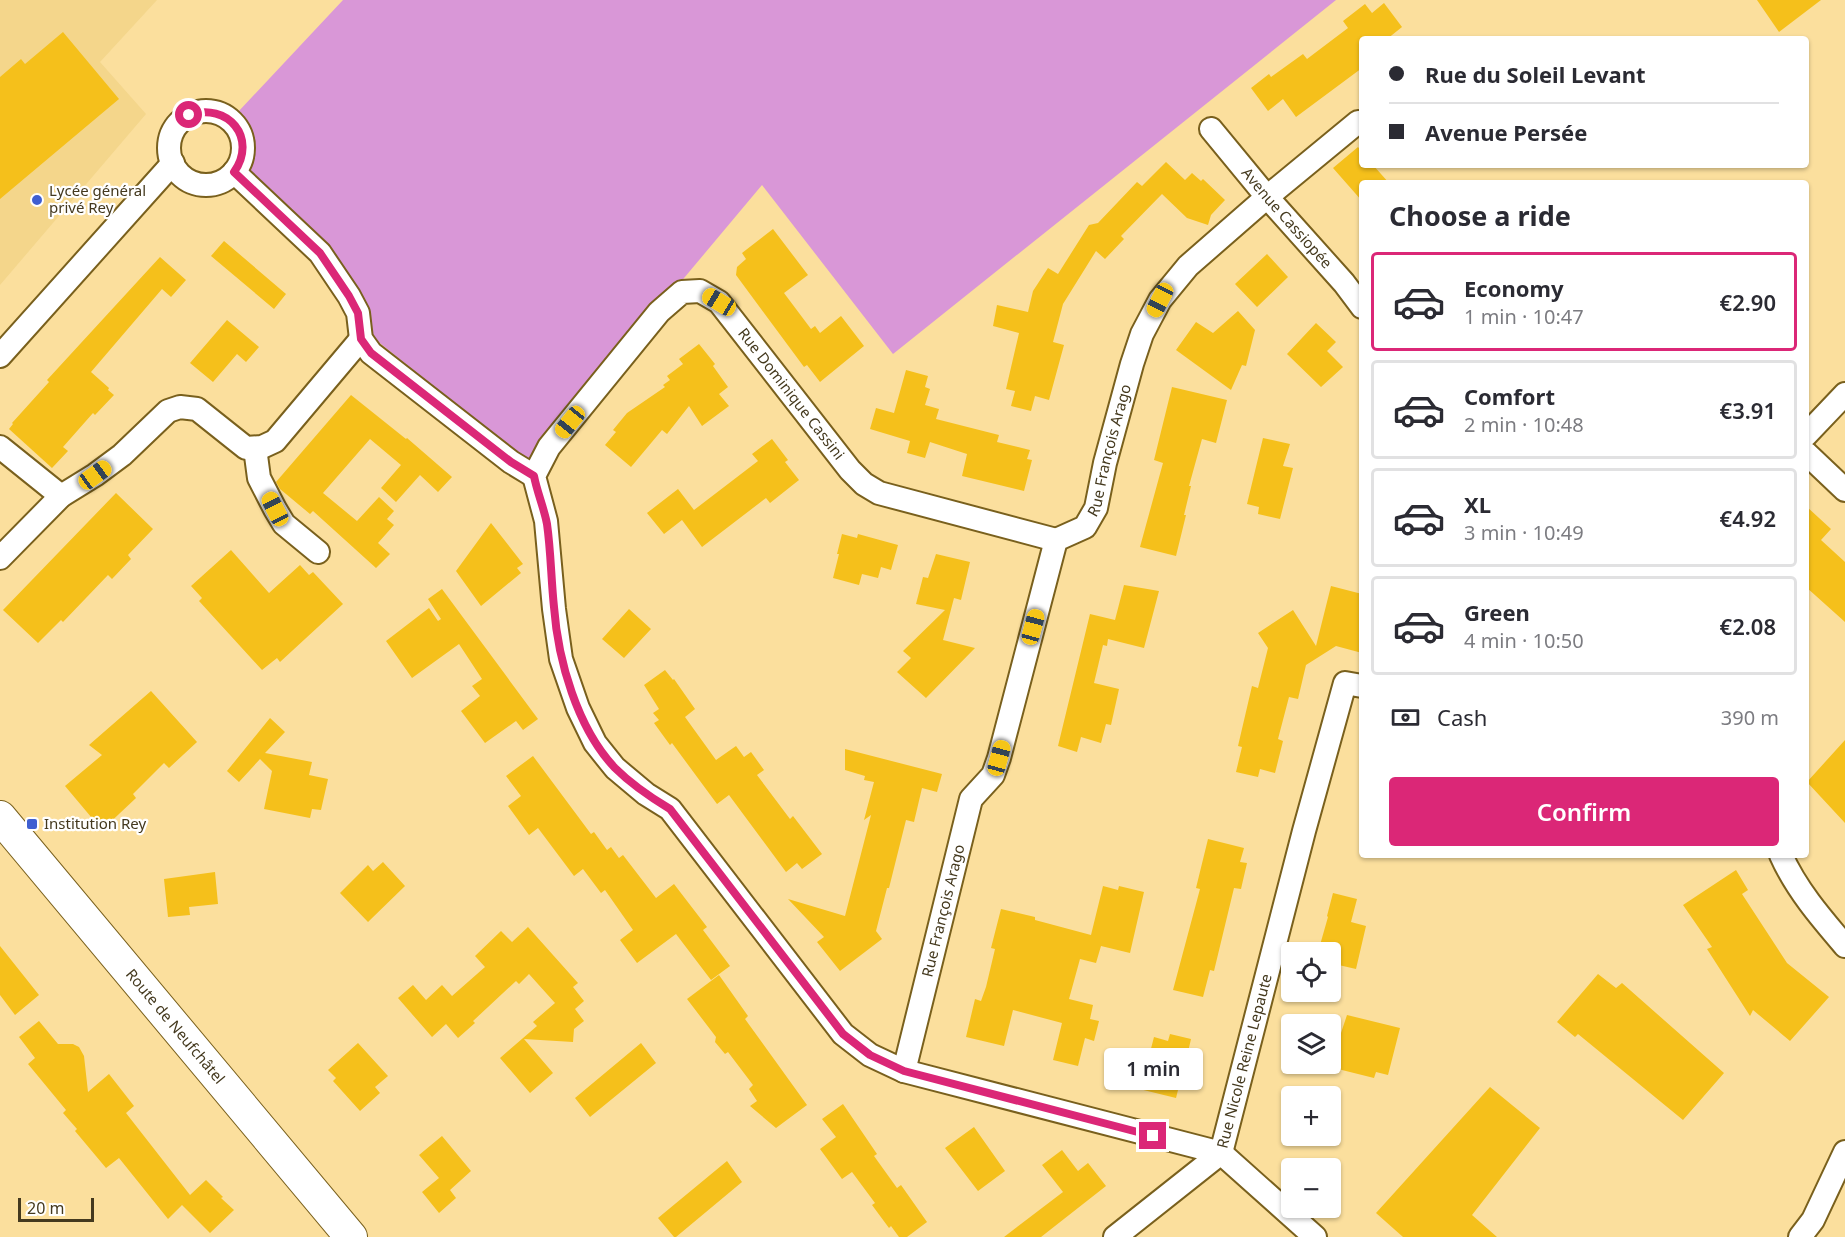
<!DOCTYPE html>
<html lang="en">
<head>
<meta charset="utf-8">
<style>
	body { margin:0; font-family:"Noto Sans",sans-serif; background:#f7f7f7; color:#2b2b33; height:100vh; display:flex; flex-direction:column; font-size:22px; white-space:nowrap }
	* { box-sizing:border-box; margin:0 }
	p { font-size:20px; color:#7c7c81 }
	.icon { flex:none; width:33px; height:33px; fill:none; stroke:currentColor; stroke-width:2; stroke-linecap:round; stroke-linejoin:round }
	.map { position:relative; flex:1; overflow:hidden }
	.drawer { position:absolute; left:1359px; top:180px; width:450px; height:678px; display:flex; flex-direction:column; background:#fff; border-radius:6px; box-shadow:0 2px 4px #0004 }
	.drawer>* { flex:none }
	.guide { position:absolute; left:1359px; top:36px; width:450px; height:132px; border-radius:6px; box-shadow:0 2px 4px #0004; display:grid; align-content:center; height:132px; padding:0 30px; background:#fff }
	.buttons { position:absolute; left:1281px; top:942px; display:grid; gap:12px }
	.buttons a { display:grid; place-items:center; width:60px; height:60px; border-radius:6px; background:#fff; box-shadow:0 2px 4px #0004; font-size:30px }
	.scale { position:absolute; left:18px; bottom:15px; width:76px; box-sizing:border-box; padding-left:6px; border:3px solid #44391e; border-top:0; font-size:16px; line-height:21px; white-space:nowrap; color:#44391e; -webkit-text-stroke:4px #fff; paint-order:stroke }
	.end { position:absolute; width:27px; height:27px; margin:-14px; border:8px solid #db2777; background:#fff; box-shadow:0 0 0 3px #fff }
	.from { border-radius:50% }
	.bubble { position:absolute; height:42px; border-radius:6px; background:#fff; box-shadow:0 2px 4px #0004; font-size:20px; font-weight:600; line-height:42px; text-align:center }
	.car { position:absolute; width:18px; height:36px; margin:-18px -9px; border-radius:8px; box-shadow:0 0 4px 2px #0007; background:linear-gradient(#f5c518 24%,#345 0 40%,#f5c518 0 76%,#345 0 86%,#f5c518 0) }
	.guide b { display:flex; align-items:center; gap:21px; height:57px; font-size:22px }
	.guide b+b { border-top:2px solid #e1e1e2 }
	.guide i { width:15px; height:15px; background:#2b2b33 }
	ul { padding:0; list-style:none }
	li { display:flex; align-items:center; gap:18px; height:99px; margin:0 12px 9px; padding:0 18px; border:3px solid #e1e1e2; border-radius:6px }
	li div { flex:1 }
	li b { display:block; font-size:22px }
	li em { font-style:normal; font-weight:600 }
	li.selected { border-color:#db2777 }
	li>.icon { width:54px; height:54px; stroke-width:1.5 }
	h2 { padding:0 30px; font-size:27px; line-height:72px }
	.pay { display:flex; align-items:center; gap:15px; height:66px; padding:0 30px; font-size:22px }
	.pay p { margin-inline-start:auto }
	.action { display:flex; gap:12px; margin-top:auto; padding:12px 30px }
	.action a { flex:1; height:69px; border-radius:6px; background:#db2777; color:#fff; font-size:24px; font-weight:600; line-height:69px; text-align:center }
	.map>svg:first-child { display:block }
</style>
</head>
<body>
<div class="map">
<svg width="1845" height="1237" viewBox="0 0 1845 1237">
	<rect width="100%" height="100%" fill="#fbdf9d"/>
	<path fill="#f4d68b" d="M 0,0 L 157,0 L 100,62 L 146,114 L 0,285 Z"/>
	<path fill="#d997d7" d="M 343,0 L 1336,0 L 893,354 L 762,185 L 529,463 L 376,340 L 336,262 L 254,182 L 237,113 Z"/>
	<path fill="#f5c01b" d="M 1757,0 L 1821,0 L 1779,32 Z
		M 1384,3 L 1402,27 L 1387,39 L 1362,39 L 1362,68 L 1296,117 L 1283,99 L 1268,111 L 1251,88 L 1269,74 L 1271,77 L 1303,54 L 1307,59 L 1348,28 L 1343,21 L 1365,4 L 1372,13 Z
		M 63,32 L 119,99 L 0,199 L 0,77 L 21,59 L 25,64 Z
		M 1358,147 L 1362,152 L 1362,165 L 1373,165 L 1389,183 L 1362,183 L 1362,201 L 1333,168 Z
		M 1166,162 L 1185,180 L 1192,173 L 1201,181 L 1203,179 L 1225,200 L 1211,215 L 1208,225 L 1187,218 L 1162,194 L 1121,236 L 1124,239 L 1105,259 L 1096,251 L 1063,304 L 1053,342 L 1064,345 L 1049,400 L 1035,396 L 1031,411 L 1011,406 L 1015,391 L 1006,389 L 1019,333 L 993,326 L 997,305 L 1028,312 L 1033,291 L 1048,268 L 1058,274 L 1089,225 L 1098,223 L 1137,182 L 1142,186 Z
		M 773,229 L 808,275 L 784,293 L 811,329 L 815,326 L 820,333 L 841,316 L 864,346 L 820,382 L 807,365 L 804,367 L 736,275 L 737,267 L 746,259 L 742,253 Z
		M 224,241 L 286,294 L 274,309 L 211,256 Z
		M 1267,254 L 1288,277 L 1257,307 L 1235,284 Z
		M 160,257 L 186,280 L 171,297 L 162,289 L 91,372 L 109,388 L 108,390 L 114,395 L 95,415 L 93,413 L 63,447 L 68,451 L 52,468 L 9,429 L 13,424 L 12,423 L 49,382 L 47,380 Z
		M 1238,311 L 1255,330 L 1246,366 L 1242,365 L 1231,390 L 1176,350 L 1196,322 L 1213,333 Z
		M 227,320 L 259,347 L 246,362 L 237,354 L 213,382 L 190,363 Z
		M 1316,323 L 1336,342 L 1327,351 L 1343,367 L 1321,387 L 1287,354 Z
		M 699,344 L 715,364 L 713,366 L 728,387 L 719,394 L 729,406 L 702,426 L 689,406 L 667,434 L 662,430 L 631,467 L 605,445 L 616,432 L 613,430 L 627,413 L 665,387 L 663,385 L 670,380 L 667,376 L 683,364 L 679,359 Z
		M 906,370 L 928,376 L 925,387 L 930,389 L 925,405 L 939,409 L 936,419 L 999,435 L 997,442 L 1030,450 L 1027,459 L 1032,460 L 1024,491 L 962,476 L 967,454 L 930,442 L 925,458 L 907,453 L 910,441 L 870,429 L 876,408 L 894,413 Z
		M 1172,387 L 1227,400 L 1216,443 L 1202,439 L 1189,486 L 1191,486 L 1184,515 L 1186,515 L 1176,556 L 1140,547 L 1163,463 L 1154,460 Z
		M 351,395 L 406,439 L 407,438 L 452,477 L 438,492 L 420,475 L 396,502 L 381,488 L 401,465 L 370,439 L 323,493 L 357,521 L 379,497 L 394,511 L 387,519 L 394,525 L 378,543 L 390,554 L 376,568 L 313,511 L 310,514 L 280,489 L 276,482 Z
		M 1263,438 L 1290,444 L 1283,466 L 1293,468 L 1280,519 L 1258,514 L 1259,507 L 1247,504 Z
		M 772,439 L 788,460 L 785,462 L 799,480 L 770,503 L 766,498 L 702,547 L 682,520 L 664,534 L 647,513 L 678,489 L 694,510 L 758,461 L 752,454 Z
		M 116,493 L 153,529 L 128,555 L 131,559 L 112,579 L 108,575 L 63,622 L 61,620 L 38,643 L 3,610 Z
		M 1806,506 L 1831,529 L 1821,540 L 1845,562 L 1845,622 L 1806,587 Z
		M 491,523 L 523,564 L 517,568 L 521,573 L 481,606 L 456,571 Z
		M 842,534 L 857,538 L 858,534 L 898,545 L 891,570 L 881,567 L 878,578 L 862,574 L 859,585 L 833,578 L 839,554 L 837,554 Z
		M 231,550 L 269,593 L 300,565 L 309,575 L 313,572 L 343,604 L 280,662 L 277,658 L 262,670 L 199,601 L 202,598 L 191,586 Z
		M 936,554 L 970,562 L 961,600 L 954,598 L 943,640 L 975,648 L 926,698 L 897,672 L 911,658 L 903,651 L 945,610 L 916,604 L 923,577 L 928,578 Z
		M 1124,585 L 1159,591 L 1144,648 L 1108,639 L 1107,646 L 1103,645 L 1094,683 L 1119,689 L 1111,725 L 1106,724 L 1101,743 L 1081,737 L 1077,752 L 1058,746 L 1090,614 L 1115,620 Z
		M 1331,586 L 1362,594 L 1362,653 L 1336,646 L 1306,665 L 1298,699 L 1289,697 L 1278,739 L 1283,741 L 1275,773 L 1260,769 L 1258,777 L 1236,772 L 1242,747 L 1238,746 L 1252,686 L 1258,688 L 1268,648 L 1258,633 L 1293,610 L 1316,646 Z
		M 442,589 L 538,719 L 523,730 L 516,721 L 485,743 L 461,711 L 480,696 L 472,686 L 482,679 L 459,644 L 412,678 L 386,641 L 429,608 L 438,621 L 441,619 L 428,599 Z
		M 629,609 L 651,629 L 624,658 L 602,639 Z
		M 665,670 L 673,680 L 674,679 L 695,709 L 685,717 L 716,760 L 736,746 L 744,757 L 751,752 L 764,770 L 757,775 L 790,819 L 793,816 L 822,854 L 802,869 L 797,863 L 786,872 L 729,795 L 717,804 L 672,743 L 670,745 L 654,723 L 659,720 L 653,713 L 659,709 L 644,685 Z
		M 151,691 L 197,742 L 169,768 L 164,763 L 133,794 L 136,798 L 102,830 L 65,786 L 102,755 L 89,745 Z
		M 270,718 L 285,732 L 265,753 L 312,762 L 309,775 L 328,779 L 321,810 L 312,809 L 310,818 L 264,809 L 272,771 L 260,759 L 239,782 L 227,771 Z
		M 1845,740 L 1845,823 L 1807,782 Z
		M 845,749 L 942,774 L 937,792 L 922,788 L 914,822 L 906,820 L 889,888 L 887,888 L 876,931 L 882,939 L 840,971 L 817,942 L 824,937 L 788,899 L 845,916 L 871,815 L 864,820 L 874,782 L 864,780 L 865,776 L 845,770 Z
		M 533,756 L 591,834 L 594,832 L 607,850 L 611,847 L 619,858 L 623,855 L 656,898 L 674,884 L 707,927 L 703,930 L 730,966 L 711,980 L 676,934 L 637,963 L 620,940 L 633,930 L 605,890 L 601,893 L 583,869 L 574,876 L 538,828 L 529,835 L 508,806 L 521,796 L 506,776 Z
		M 1208,839 L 1244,848 L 1240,862 L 1247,863 L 1241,889 L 1234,888 L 1214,971 L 1210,970 L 1203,997 L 1173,990 L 1200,889 L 1196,888 Z
		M 383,862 L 405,886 L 368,922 L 340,893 L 368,865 L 373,871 Z
		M 1736,870 L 1748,890 L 1742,894 L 1787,963 L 1829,997 L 1790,1041 L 1753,1010 L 1750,1016 L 1707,949 L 1712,947 L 1683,905 Z
		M 215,872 L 218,904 L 189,907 L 190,915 L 168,917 L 164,879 Z
		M 1103,886 L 1118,890 L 1119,886 L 1144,892 L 1130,953 L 1101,946 L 1096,963 L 1080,959 L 1069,999 L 1093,1005 L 1090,1019 L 1099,1021 L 1094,1041 L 1085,1038 L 1078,1066 L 1053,1060 L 1062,1023 L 1013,1010 L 1004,1046 L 966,1037 L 975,999 L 981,1001 L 986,987 L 995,949 L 991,948 L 1001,909 L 1035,917 L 1035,920 L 1091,935 Z
		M 1333,893 L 1357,899 L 1351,922 L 1366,926 L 1356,969 L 1330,963 L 1330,952 L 1318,952 L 1328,917 L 1327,916 Z
		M 528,927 L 578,983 L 573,987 L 584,1001 L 575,1009 L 584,1021 L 574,1029 L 573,1042 L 524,1039 L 553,1073 L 530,1093 L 500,1058 L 537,1026 L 533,1022 L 555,1003 L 529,974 L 519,984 L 516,981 L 473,1021 L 475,1023 L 458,1038 L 446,1024 L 432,1037 L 398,998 L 413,985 L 426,1000 L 442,985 L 452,996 L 485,967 L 475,956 L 501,931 L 512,942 Z
		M 0,946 L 39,995 L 15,1015 L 0,995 Z
		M 1598,974 L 1616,988 L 1622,983 L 1724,1073 L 1683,1120 L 1578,1034 L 1575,1037 L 1557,1022 Z
		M 719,975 L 748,1016 L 745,1019 L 807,1105 L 776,1128 L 750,1106 L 757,1101 L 749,1089 L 753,1085 L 728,1052 L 725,1054 L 715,1042 L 716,1037 L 687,999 Z
		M 1347,1015 L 1400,1028 L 1388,1075 L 1376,1072 L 1374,1078 L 1330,1067 L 1330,1031 L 1341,1033 Z
		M 39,1021 L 58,1044 L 73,1044 L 79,1047 L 84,1056 L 88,1092 L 109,1074 L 134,1106 L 126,1113 L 190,1195 L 206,1180 L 223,1197 L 221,1198 L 234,1210 L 210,1233 L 182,1205 L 168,1219 L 119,1158 L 106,1168 L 75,1131 L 77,1129 L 63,1113 L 66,1110 L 28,1064 L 35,1058 L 19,1037 Z
		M 1170,1034 L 1191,1039 L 1188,1052 L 1191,1053 L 1185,1074 L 1182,1074 L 1176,1098 L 1123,1085 L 1129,1059 L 1147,1064 L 1154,1037 L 1168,1041 Z
		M 358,1043 L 388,1076 L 375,1087 L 380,1093 L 360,1111 L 333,1081 L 336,1078 L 328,1070 Z
		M 641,1043 L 656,1063 L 590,1117 L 575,1098 Z
		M 1490,1087 L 1540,1128 L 1472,1215 L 1497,1237 L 1403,1237 L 1376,1213 Z
		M 843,1104 L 877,1154 L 874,1156 L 897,1188 L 901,1185 L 927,1222 L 907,1237 L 899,1237 L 891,1226 L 889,1228 L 872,1205 L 875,1203 L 852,1172 L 842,1179 L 820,1149 L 836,1137 L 822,1119 Z
		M 974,1127 L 1005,1171 L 978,1191 L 945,1148 Z
		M 442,1136 L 471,1171 L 450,1190 L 456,1198 L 439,1213 L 422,1192 L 439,1178 L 419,1155 Z
		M 1062,1150 L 1078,1171 L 1088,1163 L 1106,1186 L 1041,1237 L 1004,1237 L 1063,1192 L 1042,1165 Z
		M 727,1161 L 742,1182 L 676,1237 L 674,1237 L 658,1218 Z"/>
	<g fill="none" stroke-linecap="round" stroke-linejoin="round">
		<defs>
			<g id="minor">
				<circle cx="206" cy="148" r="37"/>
				<path id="s1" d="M 1211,129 L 1267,197 L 1344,283 L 1362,307"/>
				<path d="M 234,172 L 320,253 L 349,296 L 358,313 L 361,339 L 371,353 L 511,462 L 534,476"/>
				<path d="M 0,356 L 173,163"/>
				<path d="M 1806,435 L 1845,394"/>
				<path d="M 0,447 L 61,496 L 0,558"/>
				<path d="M 255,448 L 259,478 L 275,509 L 284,524 L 318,552"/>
				<path d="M 1806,453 L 1845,490"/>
				<path d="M 61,496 L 95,475 L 122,455 L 168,411 L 180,407 L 197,409 L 246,448 L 262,447 L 275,441 L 361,339"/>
				<path d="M 1056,540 L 879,493 L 864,484 L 850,470 L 719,302 L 700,291 L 682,292 L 659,312 L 549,447 L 534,476 L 546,521 L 554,609 L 561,659 L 578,708 L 595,743 L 615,768 L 646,794 L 670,809 L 843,1034 L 870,1055 L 904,1071 L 1221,1153 L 1315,1237"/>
				<path d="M 1781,855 C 1796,889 1821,918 1845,946"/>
				<path id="s2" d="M 904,1071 L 971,799 L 993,775 L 999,758 L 1056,540 L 1085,527 L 1096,508 L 1105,463 L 1132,364 L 1142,334 L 1160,300 L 1188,266 L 1267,197 L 1358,122"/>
				<path id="s3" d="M 1115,1237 L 1221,1153 L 1304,831 L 1345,683 L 1362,686"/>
				<path d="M 1800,1237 L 1813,1220 L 1845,1152"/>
			</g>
			<g id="secondary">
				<path id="s4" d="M 0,817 L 351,1237"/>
			</g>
		</defs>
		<use href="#minor" stroke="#79601d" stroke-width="26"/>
		<use href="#secondary" stroke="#79601d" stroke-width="34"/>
		<use href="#minor" stroke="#fff" stroke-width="22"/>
		<use href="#secondary" stroke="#fff" stroke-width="32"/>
	</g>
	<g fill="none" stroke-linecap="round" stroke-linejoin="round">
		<path stroke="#db2777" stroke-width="8" d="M 189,115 C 228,102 258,138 234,172 L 320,253 L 349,296 L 358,313 L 361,339 L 371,353 L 511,462 L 534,476 C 537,492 544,508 547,524 C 551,552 551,579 554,607 C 558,660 577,728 615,768 C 631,784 650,797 670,809 L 843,1034 L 870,1055 L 904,1071 L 1153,1136"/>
	</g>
	<g fill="#3f5fd1" stroke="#fff" stroke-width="2">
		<circle cx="37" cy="200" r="6"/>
		<rect x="26" y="818" width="12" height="12" rx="3"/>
	</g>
	<g text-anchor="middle" stroke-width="4.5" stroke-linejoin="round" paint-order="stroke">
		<g font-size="15" fill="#44391e" stroke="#fff" text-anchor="start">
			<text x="49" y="196">Lycée général<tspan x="49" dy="17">privé Rey</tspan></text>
			<text x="44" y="829">Institution Rey</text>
		</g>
		<g font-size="15" fill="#44391e" stroke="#fff">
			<text dy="5" stroke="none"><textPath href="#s1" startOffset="117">Avenue Cassiopée</textPath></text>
			<text transform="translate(791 394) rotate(52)" y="5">Rue Dominique Cassini</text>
			<text dy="5" stroke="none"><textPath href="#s2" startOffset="669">Rue François Arago</textPath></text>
			<text dy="5" stroke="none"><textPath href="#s2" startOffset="165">Rue François Arago</textPath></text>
			<text dy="5" stroke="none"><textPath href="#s4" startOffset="273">Route de Neufchâtel</textPath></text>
			<text dy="5" stroke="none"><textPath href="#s3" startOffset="230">Rue Nicole Reine Lepaute</textPath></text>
		</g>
	</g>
</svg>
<div class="buttons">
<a><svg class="icon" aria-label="locate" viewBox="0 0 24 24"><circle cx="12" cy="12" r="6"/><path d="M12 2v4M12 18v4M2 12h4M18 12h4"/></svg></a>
<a><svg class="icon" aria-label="layers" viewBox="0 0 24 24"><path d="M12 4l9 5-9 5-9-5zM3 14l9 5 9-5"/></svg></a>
<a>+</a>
<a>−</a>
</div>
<div class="scale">20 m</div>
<i class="end from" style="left:189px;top:115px"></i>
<i class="end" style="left:1153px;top:1136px"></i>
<div class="bubble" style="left:1104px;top:1048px;width:99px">1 min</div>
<i class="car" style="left:1160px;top:300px;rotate:207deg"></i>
<i class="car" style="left:719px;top:302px;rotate:301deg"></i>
<i class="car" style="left:570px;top:422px;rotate:219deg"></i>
<i class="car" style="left:95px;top:475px;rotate:54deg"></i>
<i class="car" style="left:275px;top:509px;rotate:333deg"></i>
<i class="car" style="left:1033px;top:627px;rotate:15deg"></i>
<i class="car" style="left:999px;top:758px;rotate:15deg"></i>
<div class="guide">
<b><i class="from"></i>Rue du Soleil Levant</b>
<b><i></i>Avenue Persée</b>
</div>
<section class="drawer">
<h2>Choose a ride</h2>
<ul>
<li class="selected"><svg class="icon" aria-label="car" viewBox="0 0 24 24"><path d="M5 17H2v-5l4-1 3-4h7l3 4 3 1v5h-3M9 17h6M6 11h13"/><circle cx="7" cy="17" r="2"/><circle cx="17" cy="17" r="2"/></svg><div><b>Economy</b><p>1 min · 10:47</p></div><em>€2.90</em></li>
<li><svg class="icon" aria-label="car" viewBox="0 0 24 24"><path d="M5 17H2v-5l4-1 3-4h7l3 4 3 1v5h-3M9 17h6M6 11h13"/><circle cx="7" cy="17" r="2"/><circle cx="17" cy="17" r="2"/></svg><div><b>Comfort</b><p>2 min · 10:48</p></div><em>€3.91</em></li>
<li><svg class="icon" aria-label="car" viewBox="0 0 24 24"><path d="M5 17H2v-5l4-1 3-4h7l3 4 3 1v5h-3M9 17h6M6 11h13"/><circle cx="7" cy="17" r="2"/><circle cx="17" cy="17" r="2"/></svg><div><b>XL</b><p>3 min · 10:49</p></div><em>€4.92</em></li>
<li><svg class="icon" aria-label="car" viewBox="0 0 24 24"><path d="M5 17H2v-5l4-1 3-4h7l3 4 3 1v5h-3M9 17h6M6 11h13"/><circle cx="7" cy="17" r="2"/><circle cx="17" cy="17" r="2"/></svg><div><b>Green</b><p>4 min · 10:50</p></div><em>€2.08</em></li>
</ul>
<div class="pay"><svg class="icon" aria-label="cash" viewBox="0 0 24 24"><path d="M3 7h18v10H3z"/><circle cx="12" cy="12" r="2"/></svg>Cash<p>390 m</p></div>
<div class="action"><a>Confirm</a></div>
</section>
</div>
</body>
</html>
